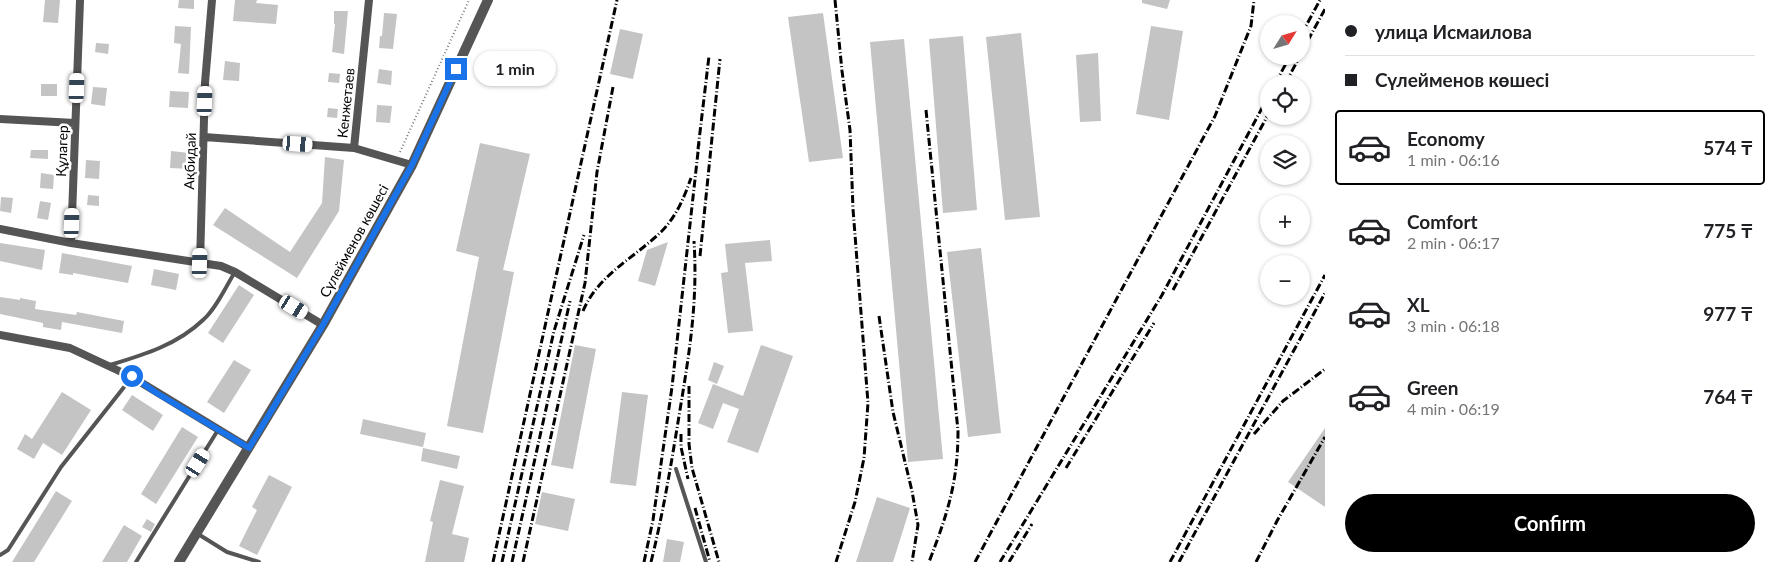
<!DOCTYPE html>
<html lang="en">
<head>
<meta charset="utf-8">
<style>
	body { margin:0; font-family:Lato,sans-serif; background:#f2f2f2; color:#202124; height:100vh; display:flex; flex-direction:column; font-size:19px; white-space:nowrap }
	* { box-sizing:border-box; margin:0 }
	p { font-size:16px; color:#757577 }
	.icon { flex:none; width:28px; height:28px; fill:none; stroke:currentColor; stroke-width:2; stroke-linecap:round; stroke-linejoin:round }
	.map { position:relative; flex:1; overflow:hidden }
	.side { display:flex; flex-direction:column; background:#fff; width:450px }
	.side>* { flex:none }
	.hud { display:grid; align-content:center; height:110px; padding:0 20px; background:#fff }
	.needle { width:32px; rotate:53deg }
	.controls { position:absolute; left:1260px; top:15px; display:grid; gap:10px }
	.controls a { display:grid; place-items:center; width:50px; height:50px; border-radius:50%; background:#fff; box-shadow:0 1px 4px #0004; font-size:25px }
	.end { position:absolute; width:22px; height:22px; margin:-11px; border:6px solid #1a73e8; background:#fff; box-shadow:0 0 0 2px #fff }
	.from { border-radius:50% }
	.bubble { position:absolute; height:35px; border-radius:18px; background:#fff; box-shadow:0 1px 4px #0004; font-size:16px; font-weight:700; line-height:35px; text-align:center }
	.car { position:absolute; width:15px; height:30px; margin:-15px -8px; border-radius:6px; box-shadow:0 0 4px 1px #0007; background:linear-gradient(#fff 24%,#345 0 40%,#fff 0 76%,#345 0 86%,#fff 0) }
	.hud b { display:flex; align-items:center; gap:18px; height:48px; font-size:19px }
	.hud b+b { border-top:1px solid #e0e0e0 }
	.hud i { width:12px; height:12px; background:#202124 }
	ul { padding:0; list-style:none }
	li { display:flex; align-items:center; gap:15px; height:75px; margin:0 10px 8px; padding:0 10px; border:2px solid transparent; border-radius:5px }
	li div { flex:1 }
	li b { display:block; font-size:19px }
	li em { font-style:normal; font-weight:700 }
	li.active { border-color:#000 }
	li>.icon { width:45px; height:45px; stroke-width:1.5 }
	.cta { display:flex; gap:10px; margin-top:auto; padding:10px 20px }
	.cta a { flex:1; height:58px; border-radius:30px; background:#000; color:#fff; font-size:20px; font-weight:700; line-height:58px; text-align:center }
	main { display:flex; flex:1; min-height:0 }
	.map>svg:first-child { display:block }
</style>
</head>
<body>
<main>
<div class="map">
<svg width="1325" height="562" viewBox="0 0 1325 562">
	<rect width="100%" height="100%" fill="#fff"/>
	<path fill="#c4c4c4" d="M 45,0 L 60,0 L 58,23 L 43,22 Z
		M 179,0 L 194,0 L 194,9 L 178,8 Z
		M 235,0 L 257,0 L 256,3 L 278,5 L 276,24 L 233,21 Z
		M 1142,0 L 1170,0 L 1167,9 L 1142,3 Z
		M 334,11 L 348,11 L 344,54 L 332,52 L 335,24 L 334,24 Z
		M 384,13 L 397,14 L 393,49 L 379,48 L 380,36 L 382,36 Z
		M 823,13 L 843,158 L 809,162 L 788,17 Z
		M 175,26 L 191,27 L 189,74 L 178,73 L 181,44 L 174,43 Z
		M 1151,26 L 1183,31 L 1169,120 L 1136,114 Z
		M 620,29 L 643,34 L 633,79 L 610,74 Z
		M 1021,33 L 1040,217 L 1005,220 L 986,37 Z
		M 963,36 L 977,210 L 943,213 L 929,39 Z
		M 904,39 L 943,459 L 908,462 L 870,42 Z
		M 96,43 L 109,44 L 108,54 L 95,52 Z
		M 1098,53 L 1101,121 L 1080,122 L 1076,55 Z
		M 225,61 L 240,63 L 239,81 L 223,80 Z
		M 379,69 L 392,71 L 391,85 L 377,83 Z
		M 329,73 L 340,74 L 339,83 L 328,82 Z
		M 41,84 L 57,84 L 57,96 L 41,96 Z
		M 93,87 L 107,88 L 105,106 L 91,104 Z
		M 170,91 L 189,92 L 188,108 L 169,107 Z
		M 377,105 L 392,106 L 390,123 L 376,122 Z
		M 328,108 L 338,109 L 337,118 L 327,117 Z
		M 480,143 L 530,154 L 503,270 L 514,272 L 483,433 L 447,426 L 479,257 L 456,251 Z
		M 31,150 L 48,150 L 48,159 L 30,158 Z
		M 171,151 L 190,153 L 189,169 L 170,168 Z
		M 325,157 L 344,160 L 339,211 L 297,278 L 213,225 L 225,208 L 290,252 L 322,203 Z
		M 86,160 L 100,161 L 99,179 L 85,178 Z
		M 41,173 L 54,175 L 53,189 L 40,188 Z
		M 88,195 L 99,196 L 99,206 L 87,205 Z
		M 1,197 L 13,198 L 11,213 L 0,211 Z
		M 40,201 L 51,203 L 48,220 L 37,218 Z
		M 770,240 L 772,261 L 745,263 L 753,331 L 728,333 L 721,273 L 728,272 L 725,244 Z
		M 668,242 L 655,286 L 638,281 L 647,250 Z
		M 0,243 L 45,250 L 42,270 L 0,261 Z
		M 981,248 L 1001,433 L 968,437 L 947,252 Z
		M 62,253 L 132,266 L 128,283 L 73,273 L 73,275 L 59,273 Z
		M 154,269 L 179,274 L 176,290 L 151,285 Z
		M 239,285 L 254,295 L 223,343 L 208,333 Z
		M 0,297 L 20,300 L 20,298 L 36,301 L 35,309 L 76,315 L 77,312 L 124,321 L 122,333 L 62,322 L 61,330 L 43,327 L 43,323 L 0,314 Z
		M 575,345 L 596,349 L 573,469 L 551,465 Z
		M 761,345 L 793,356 L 758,453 L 727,442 L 739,409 L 723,403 L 713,429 L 698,423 L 713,384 L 743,396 Z
		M 234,360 L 251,370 L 224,413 L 207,402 Z
		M 714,362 L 724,366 L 717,384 L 708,380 Z
		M 62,392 L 91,410 L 62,455 L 43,443 L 34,459 L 17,449 L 25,434 L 32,439 Z
		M 622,392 L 648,395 L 636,486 L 610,483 Z
		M 132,395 L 163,415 L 153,431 L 122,410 Z
		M 363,419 L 426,433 L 423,447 L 360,434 Z
		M 182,427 L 198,437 L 156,504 L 141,494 Z
		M 1325,428 L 1325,507 L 1288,482 Z
		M 423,448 L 460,456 L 457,469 L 421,461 Z
		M 269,475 L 292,487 L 257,555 L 239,546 L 257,510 L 252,507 Z
		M 440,480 L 464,486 L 452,534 L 469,538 L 464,562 L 425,562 L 433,522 L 430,521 Z
		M 56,491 L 72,501 L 34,562 L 12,562 Z
		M 542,492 L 575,499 L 568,531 L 535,524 Z
		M 877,497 L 910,508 L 893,562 L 856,562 Z
		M 147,519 L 155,524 L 151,532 L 142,527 Z
		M 124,525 L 142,536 L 127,562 L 102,562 Z
		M 667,539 L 684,542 L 680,562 L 663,562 Z"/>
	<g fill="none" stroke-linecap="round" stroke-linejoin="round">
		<path stroke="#777" stroke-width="2" stroke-dasharray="1 2.5" stroke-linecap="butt" d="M 400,152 L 469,0"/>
		<path stroke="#555" stroke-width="4" d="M 110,365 C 143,355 177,345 203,320 C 216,309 226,286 235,272
			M 676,469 L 706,562
			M 198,534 L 227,552 L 259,562
			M 0,555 L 8,550 L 61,467 L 132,377
			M 136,562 L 218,430"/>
		<path stroke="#555" stroke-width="8" d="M 369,0 L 354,148 L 412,165
			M 0,119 L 75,123
			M 204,137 L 354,148
			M 0,229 L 71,243 L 221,266 L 235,272 L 323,325
			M 71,243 L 80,0
			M 200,263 L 205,83 L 212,0
			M 0,335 L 70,348 L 132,377 L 249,448"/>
		<path stroke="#555" stroke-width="10" d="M 179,562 L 323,325 L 412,165 L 488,0"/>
		<path stroke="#000" stroke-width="3" stroke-dasharray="8 2.5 1 2.5" stroke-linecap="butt" d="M 835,0 L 842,71 L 850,130 L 853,209 L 868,403 L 864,458 L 855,502 L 836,562
			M 1301,35 L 1320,0
			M 1301,53 L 1325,9
			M 1275,84 L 1290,56
			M 1285,84 L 1300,56
			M 926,110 L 958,431 C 958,483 947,515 929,562
			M 698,149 L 709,56
			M 700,256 L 720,59
			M 1173,290 L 1269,113
			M 583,311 C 598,275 634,258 661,232 C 676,217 684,198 691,178
			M 879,316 L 893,412 L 912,491 L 918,525 L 912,562
			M 689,386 L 689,444 L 692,468 L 719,562
			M 681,434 L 681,447 L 688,479
			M 1254,434 L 1283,401 L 1325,369
			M 1066,468 L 1154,323
			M 695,508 L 710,562
			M 493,562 L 617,0
			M 502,562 L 554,331 L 584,235
			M 512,562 L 570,301
			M 523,562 L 585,283 L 597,172 L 613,87
			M 644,562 L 653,520 L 672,387 L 699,143
			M 651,562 C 663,514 671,465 679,416 C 689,355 698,303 694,241
			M 975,562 L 1215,116 L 1251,26 L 1254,0
			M 1000,562 L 1162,295 L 1269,95
			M 1009,562 L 1032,524
			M 1170,562 L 1325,275
			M 1179,562 L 1325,293
			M 1256,562 L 1277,521 L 1325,437"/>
	</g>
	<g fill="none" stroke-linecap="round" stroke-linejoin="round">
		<path stroke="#1a73e8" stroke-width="6" d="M 132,376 L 155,392 L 249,448 L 323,325 L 412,165 L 456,69"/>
	</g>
	<g text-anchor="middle" stroke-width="5" stroke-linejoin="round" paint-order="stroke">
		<g font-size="14" fill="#000" stroke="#fff">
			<text transform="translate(346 103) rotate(-84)" y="5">Кенжетаев</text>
			<text transform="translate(62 151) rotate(-88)" y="5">Құлагер</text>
			<text transform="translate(190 161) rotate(-88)" y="5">Ақбидай</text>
			<text transform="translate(354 241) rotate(-61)" y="5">Сүлейменов көшесі</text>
		</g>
	</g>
</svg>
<div class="controls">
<a><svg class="needle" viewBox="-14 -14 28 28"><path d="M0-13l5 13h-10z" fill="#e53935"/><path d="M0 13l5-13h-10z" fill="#757577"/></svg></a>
<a><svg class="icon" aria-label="locate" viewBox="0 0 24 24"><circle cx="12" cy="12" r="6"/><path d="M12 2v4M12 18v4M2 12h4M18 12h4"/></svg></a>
<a><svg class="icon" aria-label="layers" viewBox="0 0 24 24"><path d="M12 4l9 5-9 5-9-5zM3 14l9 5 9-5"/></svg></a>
<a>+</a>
<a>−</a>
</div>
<i class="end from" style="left:132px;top:376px"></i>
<i class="end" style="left:456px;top:69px"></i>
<div class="bubble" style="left:474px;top:51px;width:82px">1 min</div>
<i class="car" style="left:77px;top:88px;rotate:2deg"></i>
<i class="car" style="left:205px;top:101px;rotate:2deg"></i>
<i class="car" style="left:298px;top:144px;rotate:94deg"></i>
<i class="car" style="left:72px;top:223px;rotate:2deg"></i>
<i class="car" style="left:200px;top:263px;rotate:2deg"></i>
<i class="car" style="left:294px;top:307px;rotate:121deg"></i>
<i class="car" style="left:198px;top:463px;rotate:32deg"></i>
</div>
<section class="side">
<div class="hud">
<b><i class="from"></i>улица Исмаилова</b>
<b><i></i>Сүлейменов көшесі</b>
</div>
<ul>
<li class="active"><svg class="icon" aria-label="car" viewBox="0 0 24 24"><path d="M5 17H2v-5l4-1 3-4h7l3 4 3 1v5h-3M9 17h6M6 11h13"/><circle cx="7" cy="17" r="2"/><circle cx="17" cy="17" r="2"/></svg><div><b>Economy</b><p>1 min · 06:16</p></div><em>574 ₸</em></li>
<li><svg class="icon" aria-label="car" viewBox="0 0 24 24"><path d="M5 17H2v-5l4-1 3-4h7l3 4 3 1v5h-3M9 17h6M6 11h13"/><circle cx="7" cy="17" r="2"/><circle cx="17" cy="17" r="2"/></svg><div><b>Comfort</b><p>2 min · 06:17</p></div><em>775 ₸</em></li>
<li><svg class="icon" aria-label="car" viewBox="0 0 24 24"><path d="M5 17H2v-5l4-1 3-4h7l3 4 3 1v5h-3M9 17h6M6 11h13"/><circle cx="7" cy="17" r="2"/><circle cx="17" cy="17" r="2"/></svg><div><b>XL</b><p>3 min · 06:18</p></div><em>977 ₸</em></li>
<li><svg class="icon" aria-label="car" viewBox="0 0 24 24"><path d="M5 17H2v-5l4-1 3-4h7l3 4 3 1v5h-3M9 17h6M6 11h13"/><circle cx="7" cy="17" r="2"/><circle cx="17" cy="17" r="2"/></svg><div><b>Green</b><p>4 min · 06:19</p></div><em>764 ₸</em></li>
</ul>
<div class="cta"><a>Confirm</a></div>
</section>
</main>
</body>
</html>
